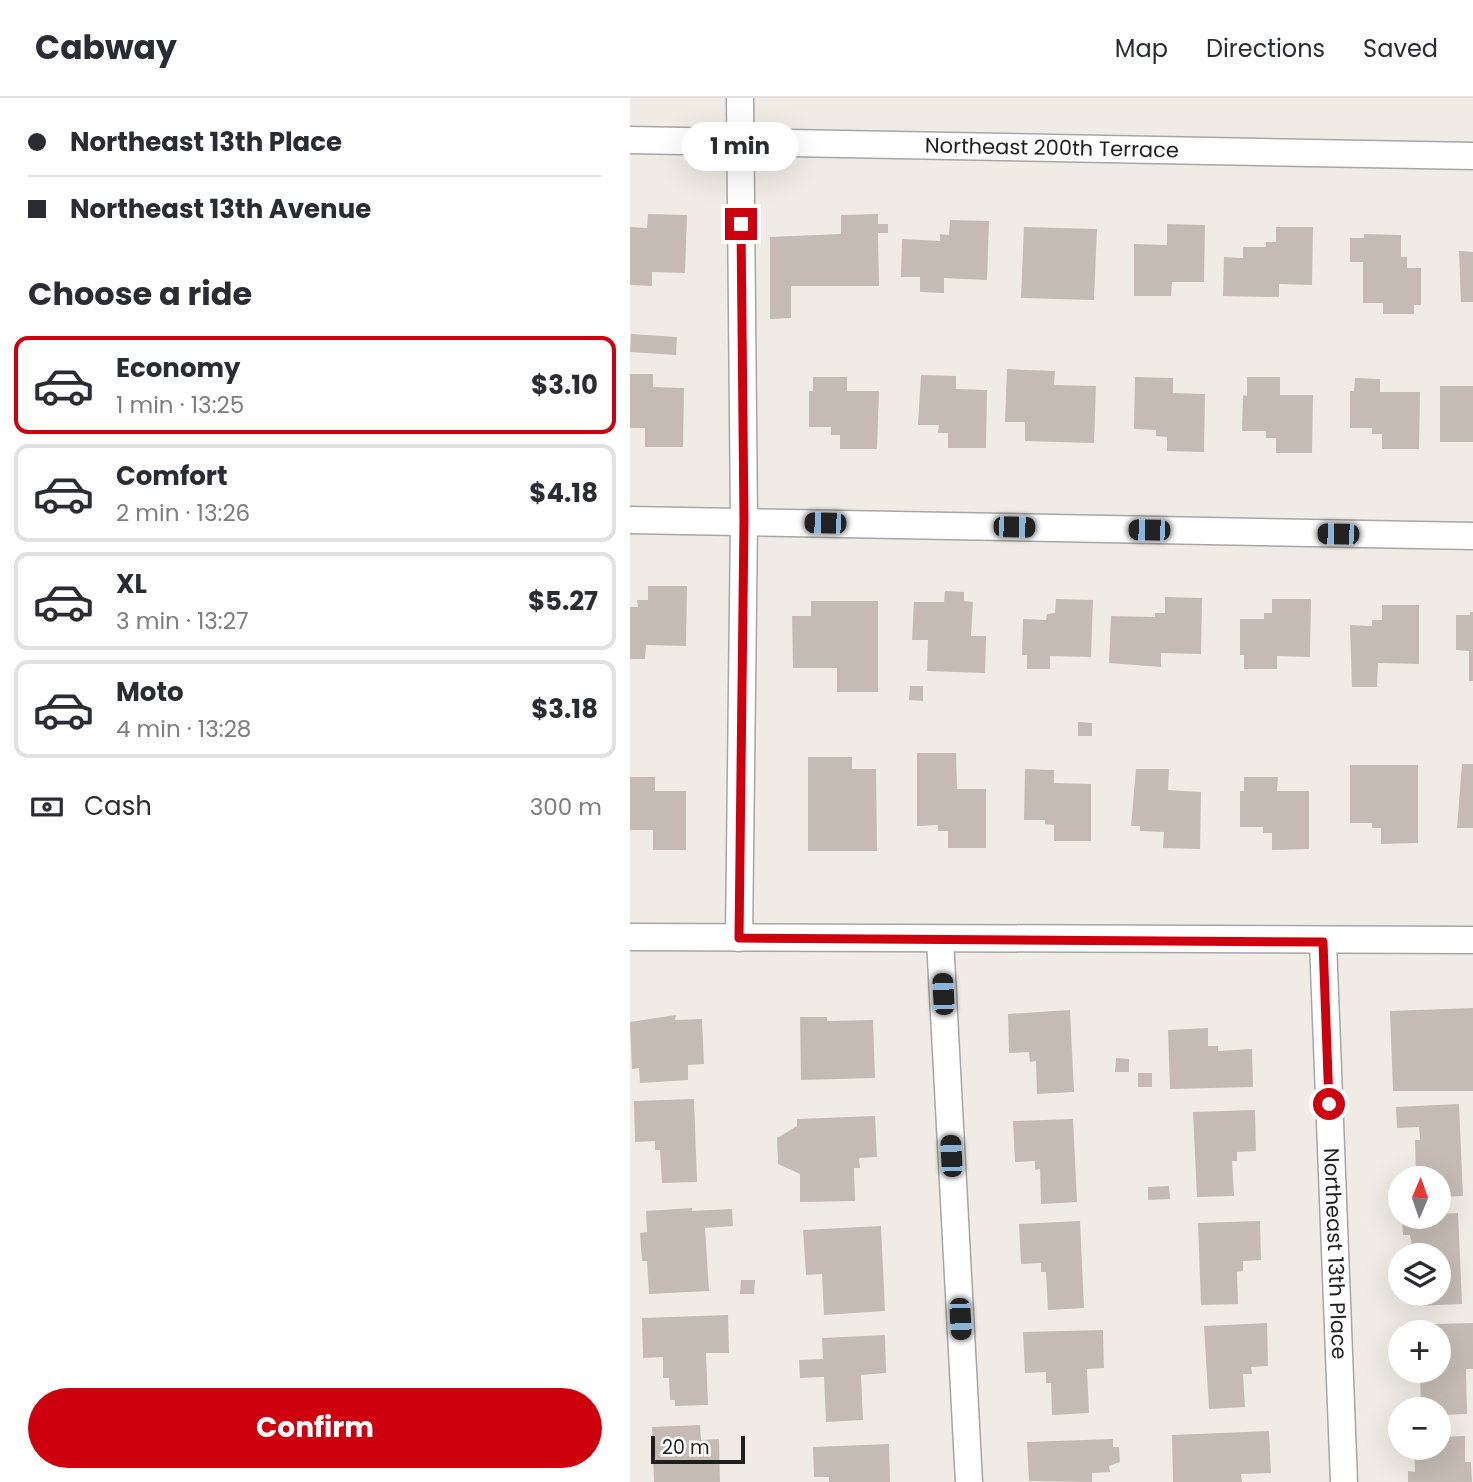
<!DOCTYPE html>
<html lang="en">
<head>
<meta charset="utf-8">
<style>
	body { margin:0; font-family:Poppins,sans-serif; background:#f2f2f3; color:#2b2b33; height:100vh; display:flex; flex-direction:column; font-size:26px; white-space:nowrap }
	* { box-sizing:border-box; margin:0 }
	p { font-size:23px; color:#7c7c81 }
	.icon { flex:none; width:38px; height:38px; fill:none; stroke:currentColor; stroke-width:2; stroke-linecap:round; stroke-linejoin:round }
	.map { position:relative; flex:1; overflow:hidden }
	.drawer { display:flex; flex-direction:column; background:#fff; width:630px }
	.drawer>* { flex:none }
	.guide { display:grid; align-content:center; height:154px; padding:0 28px; background:#fff }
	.needle { width:46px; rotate:2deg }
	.controls { position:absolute; left:758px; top:1068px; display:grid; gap:14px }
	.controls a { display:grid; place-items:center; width:63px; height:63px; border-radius:50%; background:#fff; box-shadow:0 7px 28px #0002; font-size:35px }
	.scale { position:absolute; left:21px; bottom:18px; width:94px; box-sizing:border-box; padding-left:7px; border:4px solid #1f1f1f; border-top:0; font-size:19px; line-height:24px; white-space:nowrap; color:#1f1f1f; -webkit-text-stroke:5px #fff; paint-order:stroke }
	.end { position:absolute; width:32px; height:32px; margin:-16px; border:9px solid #ce000e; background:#fff; box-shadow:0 0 0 4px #fff }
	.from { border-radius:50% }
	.bubble { position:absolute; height:49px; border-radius:24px; background:#fff; box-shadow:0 7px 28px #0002; font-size:23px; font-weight:700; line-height:49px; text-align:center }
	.car { position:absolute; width:21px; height:42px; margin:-21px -10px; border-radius:9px; box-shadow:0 0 5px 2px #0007; background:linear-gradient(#222 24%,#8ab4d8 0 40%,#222 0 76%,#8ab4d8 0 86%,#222 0) }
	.guide b { display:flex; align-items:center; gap:24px; height:66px; font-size:26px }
	.guide b+b { border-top:2px solid #e1e1e2 }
	.guide i { width:18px; height:18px; background:#2b2b33 }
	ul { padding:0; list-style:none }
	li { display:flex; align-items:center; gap:21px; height:98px; margin:0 14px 10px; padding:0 14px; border:4px solid #e1e1e2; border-radius:14px }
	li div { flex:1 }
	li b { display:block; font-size:26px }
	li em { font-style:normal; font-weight:700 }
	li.on { border-color:#ce000e }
	li>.icon { width:63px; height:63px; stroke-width:1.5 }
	h2 { padding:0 28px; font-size:32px; line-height:84px }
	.pay { display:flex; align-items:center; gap:18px; height:77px; padding:0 28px; font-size:26px }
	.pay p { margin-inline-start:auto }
	.cta { display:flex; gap:14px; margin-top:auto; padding:14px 28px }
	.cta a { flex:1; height:80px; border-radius:42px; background:#ce000e; color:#fff; font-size:28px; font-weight:700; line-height:80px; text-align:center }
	header { display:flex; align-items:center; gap:42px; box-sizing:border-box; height:98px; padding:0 35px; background:#fff; border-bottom:2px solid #e1e1e2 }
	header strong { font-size:33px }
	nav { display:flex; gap:38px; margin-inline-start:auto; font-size:24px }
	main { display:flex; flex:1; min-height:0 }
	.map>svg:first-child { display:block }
</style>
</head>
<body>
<header>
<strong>Cabway</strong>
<nav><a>Map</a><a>Directions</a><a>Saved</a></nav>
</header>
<main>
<section class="drawer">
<div class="guide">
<b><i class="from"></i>Northeast 13th Place</b>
<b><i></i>Northeast 13th Avenue</b>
</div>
<h2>Choose a ride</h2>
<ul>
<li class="on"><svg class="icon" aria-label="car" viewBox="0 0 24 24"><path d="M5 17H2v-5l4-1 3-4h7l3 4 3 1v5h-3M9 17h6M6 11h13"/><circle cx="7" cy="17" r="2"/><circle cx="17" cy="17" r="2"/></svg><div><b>Economy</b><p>1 min · 13:25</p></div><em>$3.10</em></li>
<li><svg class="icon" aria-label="car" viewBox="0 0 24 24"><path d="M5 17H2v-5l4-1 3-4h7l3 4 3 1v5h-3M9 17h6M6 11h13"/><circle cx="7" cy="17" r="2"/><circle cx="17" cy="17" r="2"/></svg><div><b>Comfort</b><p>2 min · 13:26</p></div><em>$4.18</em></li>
<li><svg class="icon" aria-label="car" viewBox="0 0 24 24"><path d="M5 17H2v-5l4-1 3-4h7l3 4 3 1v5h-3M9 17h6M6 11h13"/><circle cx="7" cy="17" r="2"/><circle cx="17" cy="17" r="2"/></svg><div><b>XL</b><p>3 min · 13:27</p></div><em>$5.27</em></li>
<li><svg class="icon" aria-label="car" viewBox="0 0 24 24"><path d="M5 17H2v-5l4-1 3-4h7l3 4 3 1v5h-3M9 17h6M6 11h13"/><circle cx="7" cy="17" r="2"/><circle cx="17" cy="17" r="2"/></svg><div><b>Moto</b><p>4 min · 13:28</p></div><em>$3.18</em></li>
</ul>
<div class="pay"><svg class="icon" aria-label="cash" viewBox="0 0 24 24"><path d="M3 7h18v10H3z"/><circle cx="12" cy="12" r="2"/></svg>Cash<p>300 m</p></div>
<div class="cta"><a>Confirm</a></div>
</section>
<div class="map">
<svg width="843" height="1384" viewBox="0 0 843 1384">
	<rect width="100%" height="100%" fill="#f0ece5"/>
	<path fill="#c5bbb4" d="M 18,116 L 57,117 L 55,175 L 22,174 L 22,188 L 0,187 L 0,129 L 17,130 Z
		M 248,116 L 248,126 L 258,126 L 258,135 L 248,135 L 249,188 L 161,188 L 161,220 L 140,221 L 140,139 L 211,136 L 211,117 Z
		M 320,122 L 359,123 L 357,182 L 314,180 L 314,195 L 290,194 L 290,179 L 271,179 L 272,141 L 310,143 L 310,136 L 319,137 Z
		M 537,126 L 575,127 L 574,184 L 542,184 L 541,198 L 504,198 L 504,146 L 537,147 Z
		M 394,129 L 467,131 L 464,202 L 391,200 Z
		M 646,129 L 683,129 L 682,187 L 649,186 L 649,199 L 593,198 L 594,159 L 613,160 L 613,149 L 636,149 L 636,144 L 646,144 Z
		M 734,136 L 771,137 L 771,159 L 777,159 L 777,170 L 791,170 L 791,207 L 784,207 L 784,216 L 753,216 L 753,205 L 733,205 L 733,164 L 720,164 L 720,140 L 734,140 Z
		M 829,153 L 843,154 L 843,204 L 831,204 Z
		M 1,236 L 47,239 L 46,257 L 0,254 Z
		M 377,271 L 425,273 L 424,287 L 466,288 L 464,345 L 395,343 L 395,324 L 375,324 Z
		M 0,276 L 23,276 L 23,289 L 54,290 L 53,349 L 15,349 L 15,330 L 0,330 Z
		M 291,277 L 326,278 L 326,291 L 357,292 L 356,350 L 318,350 L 318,335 L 308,335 L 309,327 L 288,327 Z
		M 183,279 L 217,279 L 217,293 L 249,293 L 247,351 L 210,351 L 210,337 L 201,337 L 201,329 L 179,329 L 179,293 L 183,293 Z
		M 505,279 L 543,280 L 543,295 L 575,296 L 574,354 L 537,353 L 537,339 L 526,338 L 526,332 L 504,331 Z
		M 617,279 L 650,279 L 650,297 L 683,297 L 682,355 L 646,355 L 646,340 L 636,340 L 636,333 L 612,333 L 613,297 L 617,298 Z
		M 725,280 L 750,281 L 750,294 L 790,294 L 789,351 L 752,351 L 752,336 L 742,336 L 742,330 L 720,330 L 720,293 L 724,293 Z
		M 810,288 L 843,288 L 843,344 L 810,344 Z
		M 18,488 L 57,488 L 56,548 L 16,547 L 15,561 L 0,561 L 0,509 L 8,509 L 7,502 L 18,502 Z
		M 315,493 L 334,494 L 334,503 L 343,504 L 341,538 L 356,538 L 355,575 L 297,573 L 298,542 L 282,542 L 284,504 L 314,504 Z
		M 535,499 L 572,500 L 571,556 L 531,555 L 531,569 L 479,565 L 481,518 L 525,519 L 525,515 L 535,515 Z
		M 426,501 L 463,502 L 461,559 L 420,558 L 420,571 L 397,571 L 397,557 L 392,557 L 393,521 L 416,522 L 417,516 L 425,515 Z
		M 642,501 L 681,501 L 680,559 L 647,558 L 647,571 L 614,571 L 614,557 L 610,557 L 610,521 L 634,521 L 634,515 L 642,515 Z
		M 181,503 L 248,503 L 248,594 L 207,594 L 207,570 L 163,570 L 162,518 L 181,518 Z
		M 752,507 L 789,507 L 789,566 L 748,565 L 747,589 L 722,589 L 720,527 L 742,528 L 742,522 L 752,522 Z
		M 840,514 L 843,514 L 843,583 L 839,583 L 839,553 L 826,552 L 826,517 L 840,517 Z
		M 280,588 L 293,588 L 293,603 L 279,602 Z
		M 448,624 L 462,625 L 462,638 L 448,638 Z
		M 287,655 L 326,655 L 327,691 L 356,691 L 356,750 L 318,750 L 318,733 L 308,733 L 308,727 L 287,728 Z
		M 178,659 L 222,659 L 222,671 L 246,671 L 247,753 L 178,753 Z
		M 832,666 L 843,666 L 843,730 L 827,730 Z
		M 720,667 L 788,667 L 788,745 L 751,746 L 751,730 L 742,730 L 742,725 L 720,725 Z
		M 395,671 L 424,672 L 424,685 L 461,686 L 461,743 L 424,743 L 424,727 L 415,726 L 415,722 L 394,722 Z
		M 506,671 L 539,671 L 538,692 L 571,694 L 570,751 L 533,750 L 534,734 L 510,733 L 510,728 L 501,728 Z
		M 0,679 L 25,679 L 25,693 L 56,693 L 56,752 L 23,752 L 23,732 L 0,732 Z
		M 614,679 L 648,679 L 647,693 L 679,693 L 679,751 L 642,752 L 642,735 L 633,735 L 633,729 L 610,729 L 610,693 L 614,693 Z
		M 843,910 L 843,993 L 763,993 L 760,913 Z
		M 440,912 L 444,994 L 407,996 L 406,963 L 400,964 L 399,954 L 379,955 L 378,916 Z
		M 46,917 L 45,922 L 72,921 L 74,966 L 58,967 L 58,982 L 10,985 L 9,970 L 2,971 L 0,924 Z
		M 170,919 L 197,919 L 197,923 L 243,922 L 245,980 L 171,982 Z
		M 578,930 L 578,948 L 588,948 L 588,953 L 622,951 L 623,989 L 540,991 L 538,932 Z
		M 486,960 L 499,961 L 499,974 L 485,974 Z
		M 508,975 L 522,975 L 522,989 L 508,989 Z
		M 64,1001 L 67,1084 L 32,1085 L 30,1052 L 25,1052 L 25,1043 L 5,1044 L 4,1003 Z
		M 829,1006 L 833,1098 L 808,1099 L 808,1080 L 786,1080 L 785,1042 L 790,1042 L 789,1029 L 767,1030 L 766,1009 Z
		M 625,1012 L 626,1053 L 607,1054 L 607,1063 L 602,1063 L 604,1098 L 567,1099 L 563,1014 Z
		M 245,1018 L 247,1059 L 229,1060 L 230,1070 L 224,1070 L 225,1103 L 170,1104 L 170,1076 L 148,1066 L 147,1040 L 167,1028 L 167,1021 Z
		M 443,1021 L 447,1104 L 411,1106 L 410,1071 L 405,1072 L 405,1063 L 385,1064 L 383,1023 Z
		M 539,1088 L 540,1101 L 518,1102 L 518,1089 Z
		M 62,1110 L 62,1113 L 102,1111 L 103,1128 L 75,1130 L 79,1193 L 19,1196 L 17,1163 L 12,1163 L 10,1135 L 17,1134 L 16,1113 Z
		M 828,1115 L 832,1206 L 786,1208 L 785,1195 L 808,1195 L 808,1157 L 784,1157 L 780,1137 L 773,1137 L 772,1118 Z
		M 450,1123 L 454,1210 L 418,1212 L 416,1174 L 411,1174 L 411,1165 L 391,1166 L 389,1126 Z
		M 630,1123 L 631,1162 L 613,1163 L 613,1173 L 607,1174 L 608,1206 L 571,1207 L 568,1125 Z
		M 251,1128 L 255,1213 L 194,1217 L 192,1176 L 176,1177 L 173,1132 Z
		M 111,1182 L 125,1182 L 124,1196 L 110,1196 Z
		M 98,1217 L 99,1255 L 76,1255 L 78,1307 L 45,1308 L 45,1302 L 40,1302 L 39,1280 L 33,1280 L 33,1259 L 13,1260 L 12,1220 Z
		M 637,1225 L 638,1268 L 621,1269 L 622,1276 L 613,1276 L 615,1309 L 579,1311 L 574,1228 Z
		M 843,1225 L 843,1271 L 836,1271 L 837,1316 L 808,1317 L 808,1311 L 791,1311 L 790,1272 L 808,1272 L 808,1234 L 771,1234 L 771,1227 Z
		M 473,1232 L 474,1270 L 457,1271 L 459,1315 L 422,1317 L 421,1285 L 416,1285 L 416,1274 L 395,1275 L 393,1234 Z
		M 255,1237 L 256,1275 L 231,1277 L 233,1322 L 196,1324 L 194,1279 L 170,1280 L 169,1262 L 193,1261 L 192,1240 Z
		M 70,1327 L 71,1342 L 89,1341 L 90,1384 L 24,1384 L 22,1329 Z
		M 639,1333 L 641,1375 L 611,1376 L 612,1384 L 543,1384 L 542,1337 Z
		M 835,1338 L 835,1364 L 841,1364 L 842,1384 L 778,1384 L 778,1373 L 785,1374 L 784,1349 L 808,1349 L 808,1339 Z
		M 483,1341 L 483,1349 L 489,1349 L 490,1364 L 479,1368 L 480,1374 L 462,1375 L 462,1384 L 399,1383 L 397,1344 Z
		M 259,1346 L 260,1384 L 199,1384 L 199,1379 L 184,1379 L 183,1349 Z"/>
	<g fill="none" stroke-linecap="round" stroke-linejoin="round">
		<defs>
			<g id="street">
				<path id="s1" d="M 0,42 L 843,58"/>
				<path d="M 0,422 L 843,438"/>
				<path d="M 0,839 L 843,842"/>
				<path d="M 109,840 L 114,423 L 110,0"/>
				<path d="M 310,841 L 339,1384"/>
				<path id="s2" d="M 693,844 L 714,1384"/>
			</g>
		</defs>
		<use href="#street" stroke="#a6a6a6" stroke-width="29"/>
		<use href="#street" stroke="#fff" stroke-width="26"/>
	</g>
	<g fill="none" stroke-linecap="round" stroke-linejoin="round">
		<path stroke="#ce000e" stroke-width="9" d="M 111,126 L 114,423 L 109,840 L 693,844 L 699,1006"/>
	</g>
	<g text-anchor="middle" stroke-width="7" stroke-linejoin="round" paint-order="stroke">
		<g font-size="21" fill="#1f1f1f" stroke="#fff">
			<text dy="7" stroke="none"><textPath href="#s1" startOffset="422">Northeast 200th Terrace</textPath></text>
			<text dy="7" stroke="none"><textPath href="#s2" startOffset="312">Northeast 13th Place</textPath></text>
		</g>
	</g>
</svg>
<div class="controls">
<a><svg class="needle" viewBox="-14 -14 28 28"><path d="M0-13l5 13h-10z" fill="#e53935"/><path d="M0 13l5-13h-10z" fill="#7c7c81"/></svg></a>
<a><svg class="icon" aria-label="layers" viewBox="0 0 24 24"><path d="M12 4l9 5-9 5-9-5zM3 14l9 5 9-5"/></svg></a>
<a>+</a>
<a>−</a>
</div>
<div class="scale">20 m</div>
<i class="end from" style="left:699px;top:1006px"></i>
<i class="end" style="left:111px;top:126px"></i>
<div class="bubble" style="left:52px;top:24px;width:116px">1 min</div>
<i class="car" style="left:195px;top:425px;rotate:271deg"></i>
<i class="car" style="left:384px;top:429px;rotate:91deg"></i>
<i class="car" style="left:519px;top:432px;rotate:271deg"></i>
<i class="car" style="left:708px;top:436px;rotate:271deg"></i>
<i class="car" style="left:313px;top:896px;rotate:357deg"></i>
<i class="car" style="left:321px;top:1058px;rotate:357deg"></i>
<i class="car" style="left:330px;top:1221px;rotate:177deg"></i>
</div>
</main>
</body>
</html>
